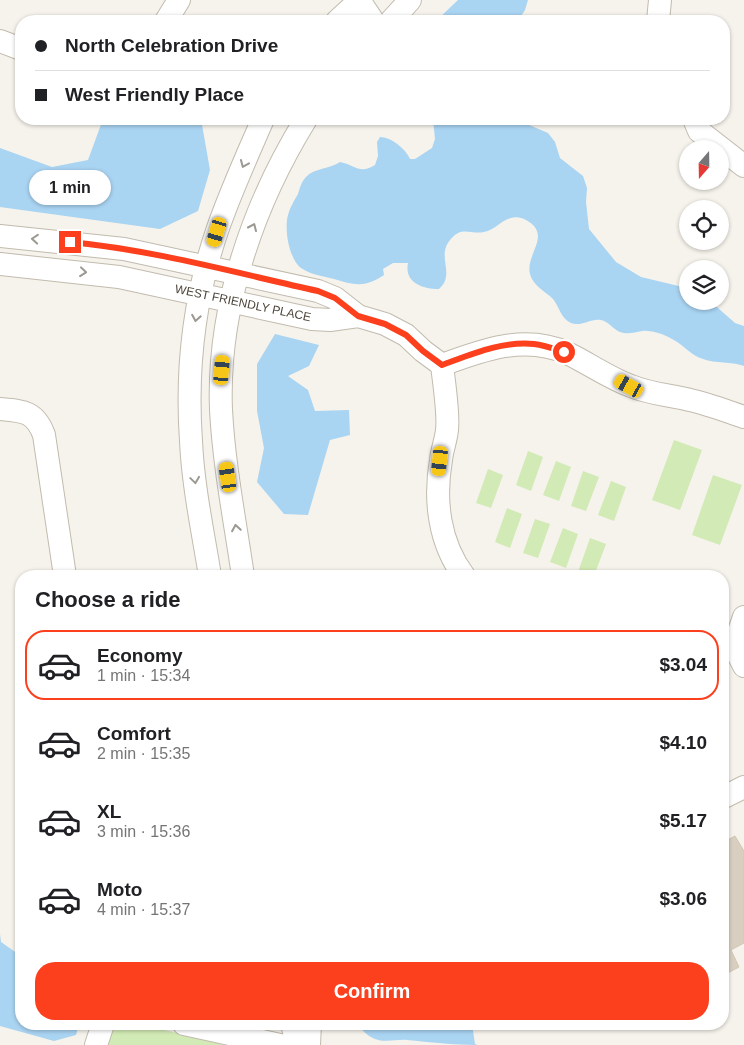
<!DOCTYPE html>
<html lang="en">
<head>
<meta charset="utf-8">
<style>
	body { margin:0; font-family:Helvetica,sans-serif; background:#f2f2f2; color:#202124; height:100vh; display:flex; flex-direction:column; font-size:19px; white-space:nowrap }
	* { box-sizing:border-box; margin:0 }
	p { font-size:16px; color:#757577 }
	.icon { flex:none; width:28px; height:28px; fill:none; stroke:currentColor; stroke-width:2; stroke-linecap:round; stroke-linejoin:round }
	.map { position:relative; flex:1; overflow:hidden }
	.details { position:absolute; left:15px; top:570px; width:714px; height:460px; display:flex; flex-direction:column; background:#fff; border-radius:20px; box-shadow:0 1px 4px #0004 }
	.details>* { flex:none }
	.guide { position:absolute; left:15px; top:15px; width:715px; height:110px; border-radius:20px; box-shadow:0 1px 4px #0004; display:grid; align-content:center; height:110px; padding:0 20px; background:#fff }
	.needle { width:32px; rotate:200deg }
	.fabs { position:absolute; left:679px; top:140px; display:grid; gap:10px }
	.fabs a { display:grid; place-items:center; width:50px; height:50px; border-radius:50%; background:#fff; box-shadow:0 1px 4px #0004; font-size:25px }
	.end { position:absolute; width:22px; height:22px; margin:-11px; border:6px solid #fc3f1d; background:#fff; box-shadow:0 0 0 2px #fff }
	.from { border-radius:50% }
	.bubble { position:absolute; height:35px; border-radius:18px; background:#fff; box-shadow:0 1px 4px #0004; font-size:16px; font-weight:600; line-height:35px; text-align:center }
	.car { position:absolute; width:15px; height:30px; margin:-15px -8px; border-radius:6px; box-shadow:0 0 4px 1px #0007; background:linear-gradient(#f5c518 24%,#345 0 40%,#f5c518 0 76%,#345 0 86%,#f5c518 0) }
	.guide b { display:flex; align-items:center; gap:18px; height:48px; font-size:19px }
	.guide b+b { border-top:1px solid #e0e0e0 }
	.guide i { width:12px; height:12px; background:#202124 }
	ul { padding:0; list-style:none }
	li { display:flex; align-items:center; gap:15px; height:70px; margin:0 10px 8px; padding:0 10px; border:2px solid transparent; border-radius:20px }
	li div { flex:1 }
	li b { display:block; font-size:19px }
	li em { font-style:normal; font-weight:600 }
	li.selected { border-color:#fc3f1d }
	li>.icon { width:45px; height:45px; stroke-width:1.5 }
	h2 { padding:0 20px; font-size:22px; line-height:60px }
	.action { display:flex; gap:10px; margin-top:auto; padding:10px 20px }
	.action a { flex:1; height:58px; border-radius:20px; background:#fc3f1d; color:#fff; font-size:20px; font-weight:600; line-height:58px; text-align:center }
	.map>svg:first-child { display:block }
</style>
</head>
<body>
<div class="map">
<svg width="744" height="1045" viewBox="0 0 744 1045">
	<rect width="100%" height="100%" fill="#f6f3ec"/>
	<path fill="#d2eab5" d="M 674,440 L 702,450 L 680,510 L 652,500 Z
		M 528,451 L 543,457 L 531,491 L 516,485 Z
		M 556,461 L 571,467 L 559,501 L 543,495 Z
		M 488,469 L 503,475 L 491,508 L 476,503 Z
		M 583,471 L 599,477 L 586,511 L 571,506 Z
		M 713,475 L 742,485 L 720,545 L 692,535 Z
		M 611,481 L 626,487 L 614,521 L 598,515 Z
		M 507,508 L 522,514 L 510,548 L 495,542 Z
		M 535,519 L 550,524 L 538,558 L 523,553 Z
		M 563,528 L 578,534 L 566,568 L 550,562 Z
		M 590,538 L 606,544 L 594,576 L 588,576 L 578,572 Z
		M 111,1024 L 141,1024 L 224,1045 L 104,1045 Z"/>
	<path fill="#a9d4f2" d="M 458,0 L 528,0 L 525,10 L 518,21 L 436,21 Z
		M 103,119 L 145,121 L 150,119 L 201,119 L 210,170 L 198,211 L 160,229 L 0,207 L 0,148 L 52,167 L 88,160 Z
		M 433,119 L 515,119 L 548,133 L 555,142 L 560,158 L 583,176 L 587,188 L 586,202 L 589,229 L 616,262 L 641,277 L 687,288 L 688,301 L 710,301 L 735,323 L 744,326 L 744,366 C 731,361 716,364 703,359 C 690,355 683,344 672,339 C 663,334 652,330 642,331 C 635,332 628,335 620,332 C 613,329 608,321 601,320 C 591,318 581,327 571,323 C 561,319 559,306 553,299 C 545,291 533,286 530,274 C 525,254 553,235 526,220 C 516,214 506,219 498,225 C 494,228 489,231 484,232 C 470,235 462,225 450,240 C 436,257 456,274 439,289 C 422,289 404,282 408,263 L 393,263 L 383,269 L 384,275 C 365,288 354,285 334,279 C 323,276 311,275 301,268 C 289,259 284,229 288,215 C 290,207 294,201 298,194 C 300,188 301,182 306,177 C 314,168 330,169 340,162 C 356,165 359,175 375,165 L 378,156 L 377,142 L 380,137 C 391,137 406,149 410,159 L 415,159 L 432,148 L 435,139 Z
		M 275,334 L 319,345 L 309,366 L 288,376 L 308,390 L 315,411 L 349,410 L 350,435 L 330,440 L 308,515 L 284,514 L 257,482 L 264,448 L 257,411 L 257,364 Z
		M 0,934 L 1,942 L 21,956 L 21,1024 L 79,1024 L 76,1035 L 54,1041 L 0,1026 Z
		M 358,1024 L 472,1024 L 475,1044 L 477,1045 C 453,1045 430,1042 407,1040 C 397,1039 385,1043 375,1039 C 368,1036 362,1031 358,1024 Z"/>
	<path fill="#d8cfc1" stroke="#d3c7b4" d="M 735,836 L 744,851 L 744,943 L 731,950 L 739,967 L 722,976 L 722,843 Z"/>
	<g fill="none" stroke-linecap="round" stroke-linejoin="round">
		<defs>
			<path id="minor" d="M 359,0 L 373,21
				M 166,21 L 179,0
				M 337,21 L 360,0
				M 391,21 L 410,0
				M 658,21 L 660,0
				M 0,41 L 21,49
				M 694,119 L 699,131 L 744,166
				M 0,236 L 124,249 L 318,291 L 335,298 L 358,316 L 385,324 L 406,335 L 423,351 L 442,365
				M 0,264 L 119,277 L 312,319 L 330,320 L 358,316
				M 442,365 C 482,350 525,334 567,353 C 588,363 609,378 631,386 C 650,394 670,395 690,400 C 708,404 726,411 744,417
				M 442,365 C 444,383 449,414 447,430 C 446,440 442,450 441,460 C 434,500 439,543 464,576
				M 0,409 C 23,411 35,411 44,435 L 65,576
				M 210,576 C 203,532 193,486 191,441 C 186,370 194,299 217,231 C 230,193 247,156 263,119
				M 243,576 C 235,521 224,466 221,410 C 217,308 253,205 306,119
				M 744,617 L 734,646 L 744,666
				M 722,798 L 744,787
				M 184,1024 L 280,1045
				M 292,1024 L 295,1035 L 301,1045
				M 96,1045 L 103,1024
				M 309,1045 L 310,1024"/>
		</defs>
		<use href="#minor" stroke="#c2bbae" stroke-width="24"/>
		<use href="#minor" stroke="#fff" stroke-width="22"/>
	</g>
	<defs><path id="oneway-chevron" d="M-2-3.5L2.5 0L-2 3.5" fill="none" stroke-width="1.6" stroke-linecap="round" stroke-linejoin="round" transform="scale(1.25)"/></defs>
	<g stroke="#9c9892">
		<use href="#oneway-chevron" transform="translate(244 164) rotate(113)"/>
		<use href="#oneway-chevron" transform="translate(253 227) rotate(-66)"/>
		<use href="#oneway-chevron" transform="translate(35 239) rotate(-175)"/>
		<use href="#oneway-chevron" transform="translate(83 272) rotate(6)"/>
		<use href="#oneway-chevron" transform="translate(196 318) rotate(100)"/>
		<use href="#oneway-chevron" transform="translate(195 480) rotate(82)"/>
		<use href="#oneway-chevron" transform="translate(236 528) rotate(-99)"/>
	</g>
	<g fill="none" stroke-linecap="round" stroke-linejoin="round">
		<path stroke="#fc3f1d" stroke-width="6" d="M 70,242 C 154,250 236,273 318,291 L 335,298 L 358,316 L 385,324 L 406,335 L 423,351 L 442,365 C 472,354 501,341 534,344 C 544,345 555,349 564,352"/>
	</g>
	<g text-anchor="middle" stroke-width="5" stroke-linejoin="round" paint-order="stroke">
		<g font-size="12" fill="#4b4439" stroke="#fff">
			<text transform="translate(243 303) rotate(12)" y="4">WEST FRIENDLY PLACE</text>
		</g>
	</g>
</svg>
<div class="fabs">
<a><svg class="needle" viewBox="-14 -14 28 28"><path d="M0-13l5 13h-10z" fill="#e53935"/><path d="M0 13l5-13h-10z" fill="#757577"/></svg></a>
<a><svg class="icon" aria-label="locate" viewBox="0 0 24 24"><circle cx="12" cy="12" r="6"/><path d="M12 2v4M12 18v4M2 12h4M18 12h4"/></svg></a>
<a><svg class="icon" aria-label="layers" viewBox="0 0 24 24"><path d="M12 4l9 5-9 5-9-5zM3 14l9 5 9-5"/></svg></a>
</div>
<i class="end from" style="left:564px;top:352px"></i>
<i class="end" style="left:70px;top:242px"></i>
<div class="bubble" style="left:29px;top:170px;width:82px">1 min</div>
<i class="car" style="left:217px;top:232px;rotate:197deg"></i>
<i class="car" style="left:222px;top:370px;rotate:5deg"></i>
<i class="car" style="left:629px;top:386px;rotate:299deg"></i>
<i class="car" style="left:440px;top:461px;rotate:186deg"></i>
<i class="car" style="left:228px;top:477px;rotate:352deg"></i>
<div class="guide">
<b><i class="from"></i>North Celebration Drive</b>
<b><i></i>West Friendly Place</b>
</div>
<section class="details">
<h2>Choose a ride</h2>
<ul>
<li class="selected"><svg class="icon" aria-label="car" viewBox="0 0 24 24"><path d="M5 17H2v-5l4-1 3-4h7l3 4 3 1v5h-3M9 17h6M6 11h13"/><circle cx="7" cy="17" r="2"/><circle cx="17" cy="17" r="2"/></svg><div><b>Economy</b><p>1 min · 15:34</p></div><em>$3.04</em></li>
<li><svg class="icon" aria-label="car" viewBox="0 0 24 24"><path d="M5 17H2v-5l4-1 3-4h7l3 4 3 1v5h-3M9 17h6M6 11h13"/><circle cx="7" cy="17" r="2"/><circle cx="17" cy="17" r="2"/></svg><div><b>Comfort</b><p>2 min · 15:35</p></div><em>$4.10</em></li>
<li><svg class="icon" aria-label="car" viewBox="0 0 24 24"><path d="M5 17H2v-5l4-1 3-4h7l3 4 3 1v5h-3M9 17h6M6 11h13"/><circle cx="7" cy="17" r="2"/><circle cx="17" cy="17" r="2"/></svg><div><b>XL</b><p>3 min · 15:36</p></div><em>$5.17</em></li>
<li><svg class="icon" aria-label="car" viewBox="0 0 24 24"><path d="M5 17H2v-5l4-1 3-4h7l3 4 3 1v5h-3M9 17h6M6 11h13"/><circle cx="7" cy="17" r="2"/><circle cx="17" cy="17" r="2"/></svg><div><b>Moto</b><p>4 min · 15:37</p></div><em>$3.06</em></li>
</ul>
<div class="action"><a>Confirm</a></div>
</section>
</div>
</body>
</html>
